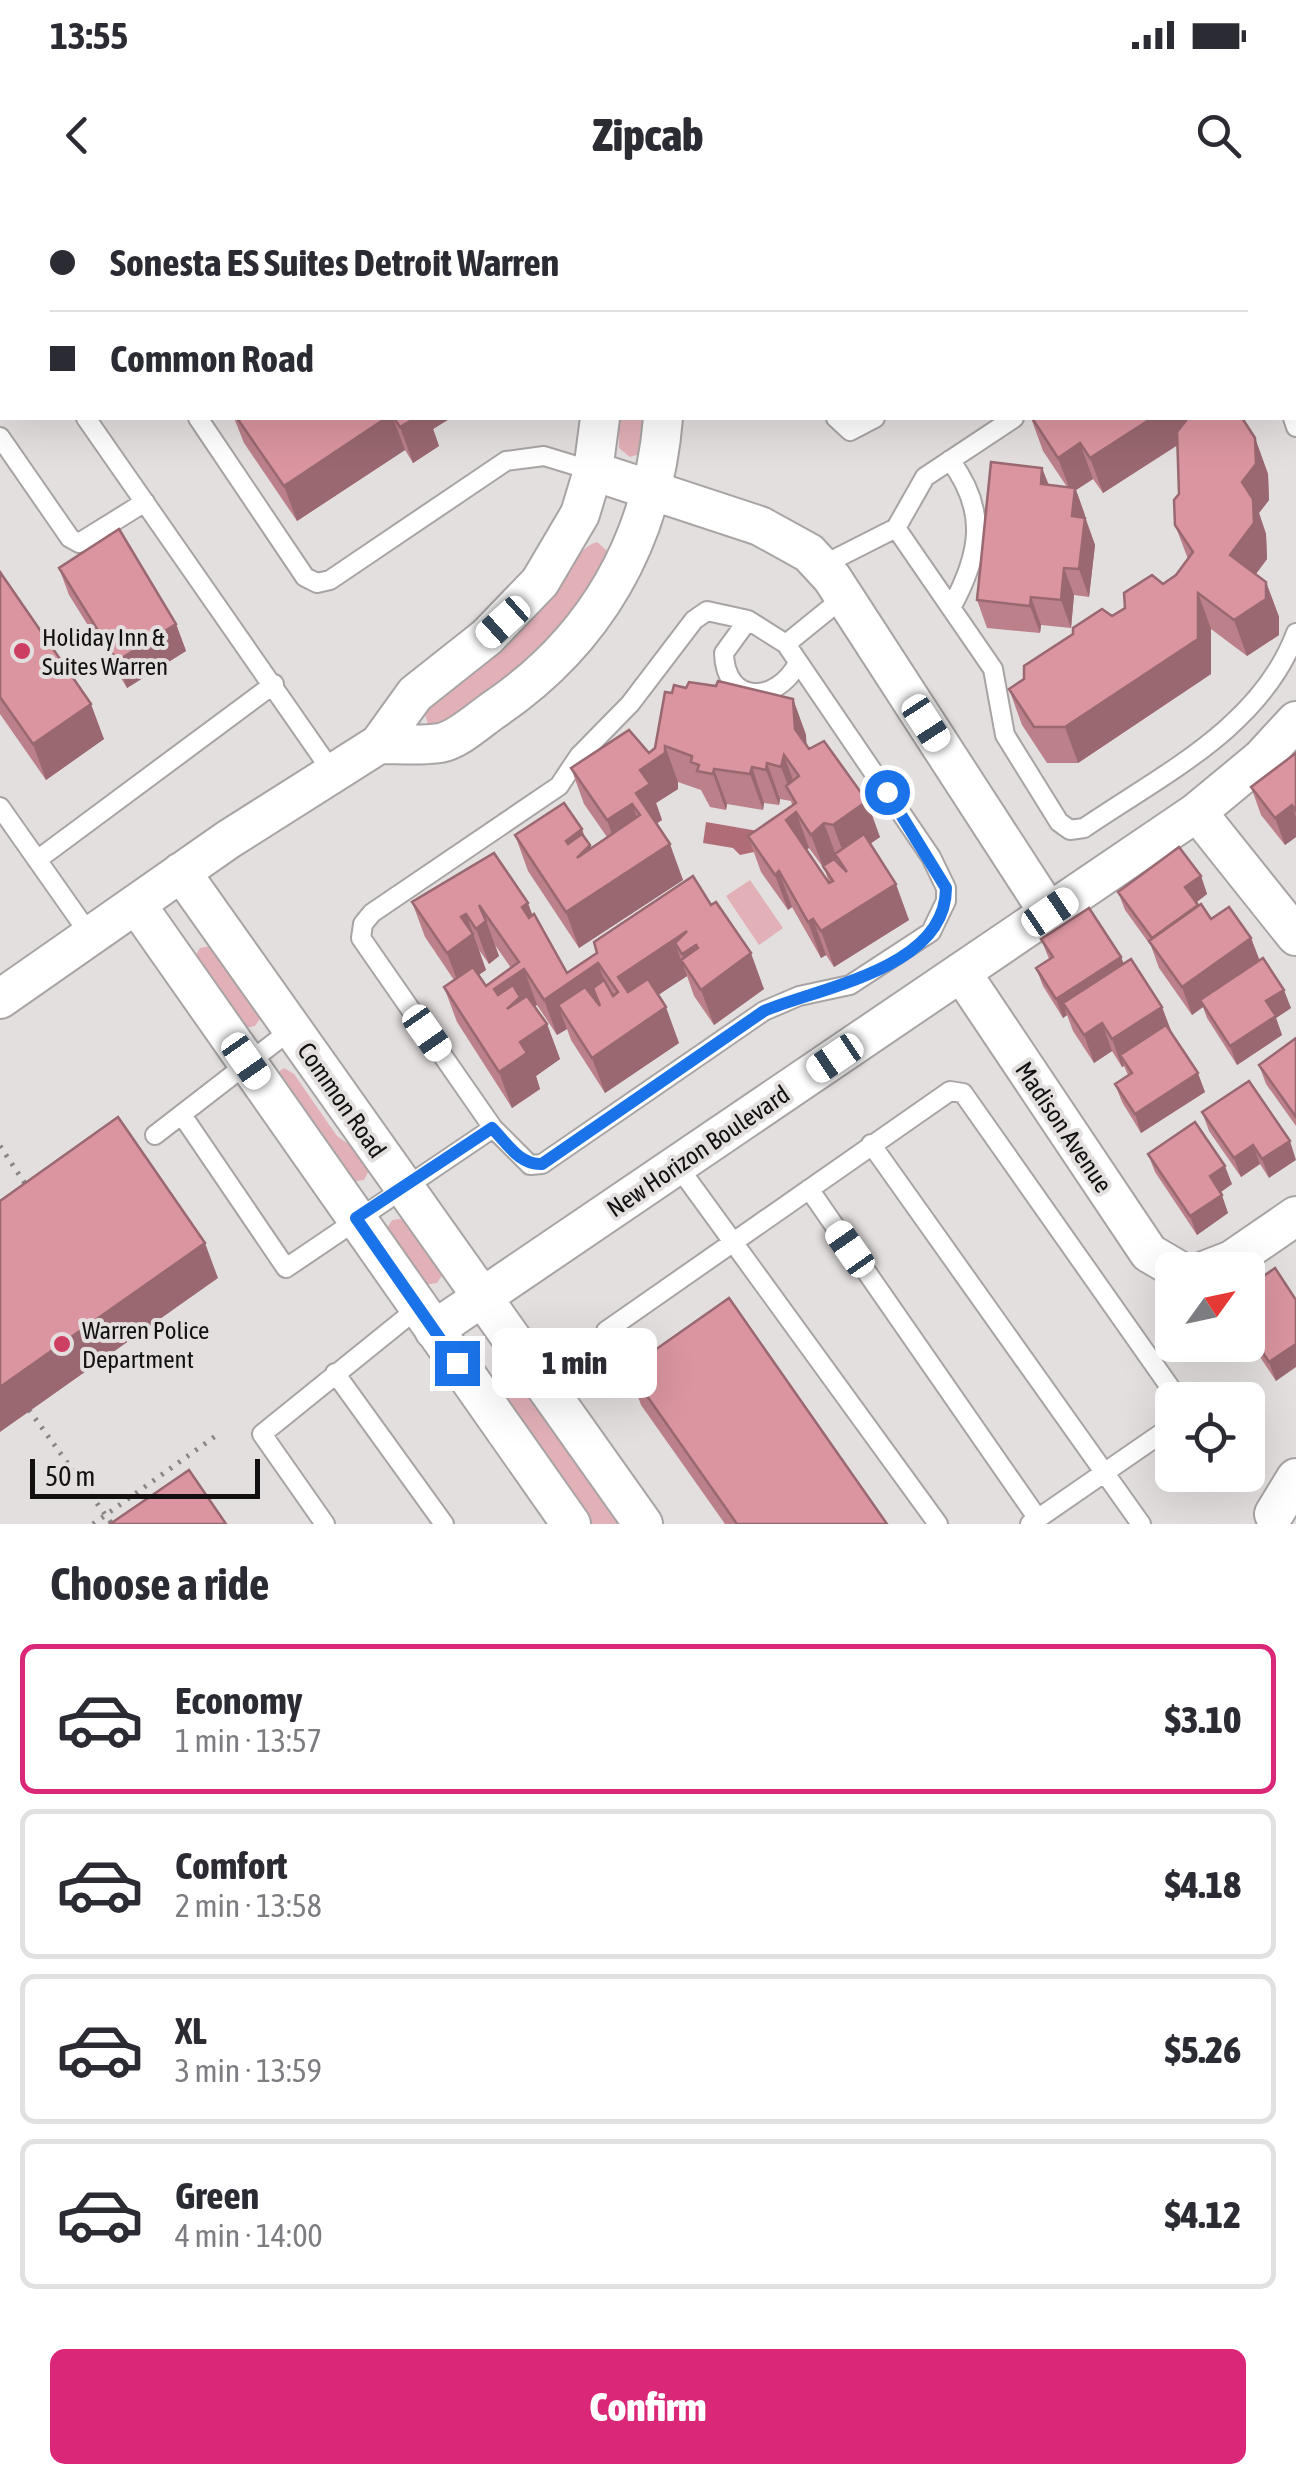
<!DOCTYPE html>
<html lang="en">
<head>
<meta charset="utf-8">
<style>
	body { margin:0; font-family:"Asap Condensed",sans-serif; background:#f2f2f3; color:#2b2b33; height:100vh; display:flex; flex-direction:column; font-size:38px; white-space:nowrap }
	* { box-sizing:border-box; margin:0 }
	p { font-size:32px; color:#7c7c81 }
	.icon { flex:none; width:55px; height:55px; fill:none; stroke:currentColor; stroke-width:2; stroke-linecap:round; stroke-linejoin:round }
	.map { position:relative; height:1324px; overflow:hidden }
	.details { display:flex; flex-direction:column; background:#fff; flex:1 }
	.details>* { flex:none }
	.banner { position:absolute; left:0px; top:0px; width:1298px; height:220px; box-shadow:0 10px 40px #0002; display:grid; align-content:center; height:220px; padding:0 50px; background:#fff }
	.needle { width:65px; rotate:57deg }
	.buttons { position:absolute; left:1155px; top:1052px; display:grid; gap:20px }
	.buttons a { display:grid; place-items:center; width:110px; height:110px; border-radius:15px; background:#fff; box-shadow:0 10px 40px #0002; font-size:50px }
	.scale { position:absolute; left:30px; bottom:25px; width:230px; box-sizing:border-box; padding-left:10px; border:5px solid #121011; border-top:0; font-size:28px; line-height:35px; white-space:nowrap; color:#121011; -webkit-text-stroke:8px #e4dfdf; paint-order:stroke }
	.end { position:absolute; width:45px; height:45px; margin:-22px; border:12px solid #1a73e8; background:#fff; box-shadow:0 0 0 5px #fff }
	.from { border-radius:50% }
	.bubble { position:absolute; height:70px; border-radius:15px; background:#fff; box-shadow:0 10px 40px #0002; font-size:32px; font-weight:800; line-height:70px; text-align:center }
	.car { position:absolute; width:30px; height:60px; margin:-30px -15px; border-radius:12px; box-shadow:0 0 8px 2px #0007; background:linear-gradient(#fff 24%,#345 0 40%,#fff 0 76%,#345 0 86%,#fff 0) }
	.banner b { display:flex; align-items:center; gap:35px; height:95px; font-size:38px }
	.banner b+b { border-top:2px solid #e1e1e2 }
	.banner i { width:25px; height:25px; background:#2b2b33 }
	ul { padding:0; list-style:none }
	li { display:flex; align-items:center; gap:30px; height:150px; margin:0 20px 15px; padding:0 30px; border:5px solid #e1e1e2; border-radius:15px }
	li div { flex:1 }
	li b { display:block; font-size:38px }
	li em { font-style:normal; font-weight:800 }
	li.current { border-color:#db2777 }
	li>.icon { width:90px; height:90px; stroke-width:1.5 }
	h2 { padding:0 50px; font-size:45px; line-height:120px }
	.primary-button { display:flex; gap:20px; margin-top:auto; padding:20px 50px }
	.primary-button a { flex:1; height:115px; border-radius:15px; background:#db2777; color:#fff; font-size:40px; font-weight:800; line-height:115px; text-align:center }
	.status { display:flex; justify-content:space-between; align-items:center; height:70px; padding:0 50px; background:#fff; direction:ltr }
	.status svg { height:28px; fill:currentColor }
	header { display:flex; justify-content:space-between; align-items:center; height:130px; padding:0 50px; background:#fff; font-size:45px; font-weight:800 }
	.map>svg:first-child { display:block }
</style>
</head>
<body>
<div class="status"><b>13:55</b><svg viewBox="0 0 49 12"><path d="M0 12V9h3v3zM5 12V6h3v6zM10 12V3h3v9zM15 12V0h3v12zM26 1h20v11H26zM47 4h2v5h-2z"/></svg></div>
<header><svg class="icon" aria-label="back" viewBox="0 0 24 24"><path d="M15 5l-7 7 7 7"/></svg>Zipcab<svg class="icon" aria-label="search" viewBox="0 0 24 24"><circle cx="10" cy="10" r="6"/><path d="M15 15l6 6"/></svg></header>
<div class="map">
<svg width="1296" height="1324" viewBox="0 0 1296 1324">
	<rect width="100%" height="100%" fill="#e4dfdf"/>
	<path fill="#e2b0b7" d="M 619,218 L 650,218 L 642,253 L 630,257 L 619,248 Z
		M 597,342 L 612,355 L 558,439 L 442,528 L 429,528 L 423,508 C 467,475 514,444 549,401 C 563,384 575,348 597,342 Z
		M 750,680 L 783,728 L 759,745 L 726,696 Z
		M 214,745 L 263,814 L 255,826 L 241,829 L 193,760 L 200,748 Z
		M 284,868 L 294,874 L 337,936 L 362,953 L 371,967 L 364,980 L 350,982 L 276,874 Z
		M 406,1018 L 445,1071 L 437,1083 L 424,1085 L 385,1032 L 392,1020 Z
		M 516,1173 L 627,1324 L 589,1324 L 496,1187 L 503,1176 Z"/>
	<path fill="#b06d78" d="M 706,622 L 758,631 L 754,652 L 740,655 L 733,648 L 703,643 Z"/>
	<g fill="none" stroke-linecap="round" stroke-linejoin="round">
		<defs>
			<path id="service" d="M 685,0 L 687,2
				M 1124,0 L 1126,2
				M 1003,2 L 1006,0
				M 1295,71 L 1296,70
				M 0,130 L 2,129
				M 1295,176 L 1296,175
				M 86,218 L 333,573
				M 198,218 L 305,377 L 317,383 L 330,380 L 506,261 L 544,256 L 593,271
				M 836,218 L 850,231 L 875,218
				M 1293,218 L 1296,227
				M 0,237 L 70,338 L 79,343 L 145,302
				M 950,260 C 988,311 981,353 951,408
				M 896,328 L 993,469 L 1005,535 L 1059,622 L 1070,630 L 1084,628 C 1163,574 1261,527 1296,433
				M 821,366 L 896,328 L 925,277 L 1014,218
				M 748,420 L 724,453 C 725,504 776,505 798,463
				M 786,444 L 931,657 L 946,688 L 946,701 L 931,732 L 850,785 L 799,796 L 764,811 L 542,964 L 530,965 L 493,928 L 361,738 L 363,724 L 372,713 L 559,586 L 579,556 L 630,504 L 694,420 L 707,411 L 748,420 L 786,444 L 844,397
				M 0,607 L 90,735
				M 37,660 L 274,484
				M 182,915 L 286,1068 L 493,928
				M 155,935 L 292,829
				M 871,944 L 1141,1324
				M 677,965 L 938,1324
				M 809,989 L 1038,1319
				M 606,1131 L 950,891 L 963,893 L 1179,1200
				M 335,1173 L 444,1324
				M 325,1324 L 262,1234 L 418,1108
				M 1030,1324 L 1172,1226"/>
			<path id="minor" d="M 528,0 L 530,2
				M 603,0 L 605,2
				M 593,271 L 760,326 L 809,353 L 832,378 L 1049,713
				M 379,544 C 399,544 421,546 440,543 C 457,540 478,521 492,511 C 595,442 653,341 663,218
				M 1197,612 L 1296,736
				M 181,672 L 643,1324
				M 136,704 L 571,1324
				M 961,772 L 1149,1053 L 1178,1070
				M 0,799 L 229,639 L 379,544 L 415,494 L 487,437 L 540,382 L 580,314 L 593,271 L 600,218
				M 1206,1070 L 1232,1060 L 1296,1016
				M 434,1130 L 1197,612 L 1261,559 L 1296,521
				M 1274,1314 L 1296,1278"/>
		</defs>
		<use href="#service" stroke="#a9a4a4" stroke-width="22"/>
		<use href="#minor" stroke="#a9a4a4" stroke-width="42"/>
		<path stroke="#898586" stroke-width="5" stroke-dasharray="2.5 8" stroke-linecap="butt" d="M 0,946 L 26,985
			M 29,1210 L 112,1324
			M 93,1324 L 217,1235"/>
		<use href="#service" stroke="#fff" stroke-width="18"/>
		<use href="#minor" stroke="#fff" stroke-width="38"/>
	</g>
	<path fill="#bb808a" fill-rule="evenodd" d="M 234,218 L 451,218 L 433,229 L 439,246 L 413,263 L 405,250 L 297,321 L 244,243 Z
		M 1031,218 L 1255,238 L 1268,274 L 1269,300 L 1259,313 L 1266,334 L 1267,359 L 1256,374 L 1266,382 L 1279,417 L 1279,435 L 1247,456 L 1211,429 L 1211,474 L 1078,563 L 1047,563 L 1022,525 L 1009,489 L 1112,416 L 1176,375 L 1188,359 L 1175,325 L 1179,294 L 1178,245 L 1103,293 L 1093,279 L 1076,290 L 1095,345 L 1089,397 L 1074,395 L 1071,428 L 1041,425 L 1040,433 L 987,428 L 977,400 L 1042,268 L 1049,285 L 1067,287 L 1043,251 Z
		M 59,368 L 176,424 L 186,451 L 127,488 L 69,395 Z
		M 0,372 L 104,539 L 46,580 L 0,514 Z
		M 686,488 L 793,499 L 806,535 L 806,545 L 880,637 L 870,644 L 909,720 L 834,767 L 826,755 L 821,758 L 792,707 L 788,710 L 761,672 L 748,636 L 792,605 L 791,601 L 780,599 L 779,605 L 764,603 L 763,610 L 727,604 L 726,610 L 710,607 L 701,590 L 678,582 L 678,589 L 656,603 L 662,620 L 656,624 L 683,680 L 579,748 L 528,671 L 515,635 L 585,638 L 592,648 L 607,637 L 584,604 L 571,568 L 649,553 L 655,548 L 672,493 ZM 809,648 L 825,670 L 829,683 L 806,650 Z
		M 1296,553 L 1296,637 L 1285,645 L 1261,615 L 1251,587 Z
		M 693,676 L 764,789 L 714,825 L 694,796 L 687,776 L 658,795 L 679,843 L 605,893 L 571,840 L 567,829 L 557,835 L 537,805 L 534,806 L 547,824 L 560,859 L 536,876 L 540,889 L 512,908 L 457,822 L 444,787 L 454,780 L 425,737 L 412,702 L 533,715 L 567,773 L 597,753 ZM 495,745 L 511,768 L 486,786 L 478,775 L 486,770 L 479,750 L 489,764 L 499,756 Z
		M 1201,676 L 1207,694 L 1196,702 L 1211,719 L 1251,738 L 1260,761 L 1291,808 L 1276,818 L 1282,835 L 1237,865 L 1207,818 L 1203,807 L 1192,815 L 1159,768 L 1151,746 L 1125,710 L 1118,692 Z
		M 1041,739 L 1121,757 L 1124,764 L 1162,807 L 1172,833 L 1205,892 L 1141,933 L 1122,902 L 1115,884 L 1128,875 L 1124,866 L 1122,867 L 1112,851 L 1094,863 L 1073,831 L 1067,815 L 1063,818 L 1043,786 L 1036,768 L 1049,759 Z
		M 1296,838 L 1296,926 L 1266,884 L 1259,865 Z
		M 1249,881 L 1269,978 L 1260,964 L 1241,977 L 1209,931 L 1202,912 Z
		M 1148,954 L 1232,984 L 1220,992 L 1228,1013 L 1197,1035 L 1155,972 Z
		M 1248,1087 L 1296,1100 L 1276,1181 L 1248,1139 L 1248,1111 L 1253,1107 L 1248,1092 Z
		M 628,1169 L 887,1324 L 725,1324 L 641,1205 Z"/>
	<path fill="#996870" d="M 814,0 L 876,0 L 872,2 L 810,2 Z
		M 386,218 L 393,218 L 405,250 L 297,321 L 284,286 Z
		M 415,218 L 451,218 L 433,229 L 439,246 L 413,263 L 400,227 Z
		M 1152,218 L 1212,218 L 1213,222 L 1103,293 L 1090,258 Z
		M 1255,238 L 1268,274 L 1269,300 L 1259,313 L 1266,334 L 1267,359 L 1243,391 L 1230,355 L 1242,282 Z
		M 1080,243 L 1093,279 L 1076,290 L 1085,315 L 1084,323 L 1085,318 L 1095,345 L 1089,397 L 1079,369 L 1072,316 L 1071,293 L 1058,258 Z
		M 1042,268 L 1052,295 L 1041,284 Z
		M 1064,368 L 1074,395 L 1071,428 L 1061,400 Z
		M 1266,382 L 1279,417 L 1279,435 L 1247,456 L 1234,420 Z
		M 1198,393 L 1211,429 L 1211,474 L 1078,563 L 1065,527 Z
		M 1031,397 L 1041,425 L 1040,433 L 1030,406 Z
		M 176,424 L 186,451 L 127,488 L 117,461 Z
		M 793,499 L 806,535 L 808,565 L 795,529 Z
		M 91,504 L 104,539 L 46,580 L 33,544 Z
		M 665,546 L 678,582 L 678,589 L 656,603 L 662,620 L 649,628 L 636,593 L 640,570 Z
		M 784,555 L 797,591 L 794,602 L 781,567 Z
		M 767,563 L 780,599 L 779,605 L 766,570 Z
		M 752,567 L 764,603 L 763,610 L 750,574 Z
		M 714,569 L 727,604 L 726,610 L 713,574 Z
		M 867,601 L 880,637 L 846,660 L 833,625 Z
		M 632,604 L 645,639 L 620,656 L 607,620 Z
		M 1292,605 L 1296,617 L 1296,637 L 1285,645 L 1275,618 Z
		M 796,612 L 809,648 L 798,655 L 786,620 Z
		M 824,623 L 837,658 L 824,670 L 811,635 Z
		M 582,629 L 588,647 L 590,645 L 603,680 L 590,694 L 566,641 Z
		M 670,644 L 683,680 L 579,748 L 566,712 Z
		M 779,671 L 792,707 L 788,710 L 775,675 Z
		M 1201,676 L 1207,694 L 1192,706 L 1185,687 Z
		M 896,684 L 909,720 L 834,767 L 821,731 Z
		M 528,703 L 541,738 L 522,707 Z
		M 466,714 L 486,770 L 460,788 L 447,753 L 461,717 Z
		M 813,719 L 826,755 L 821,758 L 808,722 Z
		M 486,721 L 499,756 L 489,764 L 476,729 Z
		M 687,731 L 696,745 L 709,781 L 687,769 L 682,754 L 675,743 L 687,776 L 631,813 L 618,777 Z
		M 1251,738 L 1261,765 L 1200,800 L 1203,807 L 1192,815 L 1182,787 Z
		M 751,753 L 764,789 L 714,825 L 701,790 Z
		M 1121,757 L 1128,775 L 1063,803 L 1067,815 L 1063,818 L 1056,799 Z
		M 598,763 L 611,798 L 571,826 L 558,805 L 567,829 L 557,835 L 544,800 Z
		M 524,769 L 537,805 L 526,812 L 547,824 L 560,859 L 536,876 L 540,889 L 512,908 L 499,872 L 494,789 Z
		M 1284,790 L 1291,808 L 1276,818 L 1282,835 L 1237,865 L 1230,846 L 1266,801 Z
		M 666,807 L 679,843 L 605,893 L 592,858 Z
		M 1162,807 L 1172,834 L 1120,855 L 1124,866 L 1122,867 L 1112,839 Z
		M 1102,823 L 1112,851 L 1094,863 L 1084,835 Z
		M 1198,873 L 1205,892 L 1141,933 L 1135,914 Z
		M 1290,941 L 1296,960 L 1269,978 L 1262,959 Z
		M 1253,945 L 1260,964 L 1241,977 L 1234,958 Z
		M 1225,966 L 1232,984 L 1217,995 L 1210,976 Z
		M 1222,995 L 1228,1013 L 1197,1035 L 1190,1016 Z
		M 205,1043 L 218,1078 L 0,1232 L 0,1187 Z
		M 1296,1144 L 1296,1167 L 1276,1181 L 1269,1162 Z"/>
	<path fill="#da95a0" stroke="#996870" stroke-width="2.5" d="M 737,0 L 814,0 L 810,2 L 739,2 Z
		M 237,218 L 386,218 L 284,286 Z
		M 394,218 L 415,218 L 400,227 Z
		M 1032,218 L 1152,218 L 1090,258 L 1080,243 L 1058,258 Z
		M 1188,218 L 1242,218 L 1255,238 L 1256,264 L 1242,282 L 1253,299 L 1254,323 L 1230,355 L 1266,382 L 1266,399 L 1234,420 L 1198,393 L 1198,439 L 1065,527 L 1034,527 L 1009,489 L 1024,479 L 1024,466 L 1073,434 L 1073,428 L 1102,409 L 1112,416 L 1125,408 L 1124,393 L 1152,375 L 1163,384 L 1176,375 L 1193,352 L 1175,325 L 1174,300 L 1179,294 L 1177,232 Z
		M 991,262 L 1042,268 L 1041,284 L 1075,288 L 1072,316 L 1085,318 L 1079,369 L 1064,368 L 1061,400 L 1031,397 L 1030,406 L 977,400 Z
		M 119,329 L 176,424 L 117,461 L 59,368 Z
		M 0,372 L 91,504 L 33,544 L 0,497 Z
		M 718,481 L 793,499 L 795,529 L 809,549 L 824,541 L 867,601 L 833,625 L 824,623 L 811,635 L 796,612 L 786,620 L 829,683 L 833,681 L 823,666 L 834,659 L 847,672 L 835,654 L 864,634 L 896,684 L 821,731 L 813,719 L 808,722 L 779,671 L 775,675 L 748,636 L 796,603 L 786,586 L 799,576 L 784,555 L 781,567 L 767,563 L 766,570 L 752,567 L 750,574 L 714,569 L 713,574 L 697,571 L 699,565 L 691,562 L 692,556 L 665,546 L 665,553 L 640,570 L 650,584 L 636,593 L 670,644 L 566,712 L 515,635 L 564,603 L 582,629 L 566,641 L 568,644 L 582,634 L 590,645 L 577,658 L 640,615 L 632,604 L 607,620 L 571,568 L 629,530 L 649,553 L 655,548 L 665,492 L 672,493 L 674,485 L 686,488 L 689,482 L 716,486 Z
		M 1296,553 L 1296,611 L 1292,605 L 1275,618 L 1251,587 Z
		M 1179,647 L 1201,676 L 1185,687 L 1198,705 L 1152,738 L 1118,692 Z
		M 494,653 L 528,703 L 522,707 L 529,718 L 534,714 L 567,773 L 597,753 L 594,742 L 693,676 L 711,705 L 716,702 L 751,753 L 701,790 L 681,760 L 698,748 L 696,745 L 682,754 L 675,743 L 687,731 L 618,777 L 628,792 L 648,779 L 666,807 L 592,858 L 558,805 L 585,787 L 600,806 L 593,788 L 604,780 L 613,796 L 618,792 L 598,763 L 544,800 L 524,769 L 494,789 L 498,795 L 513,785 L 520,797 L 507,809 L 527,796 L 547,824 L 520,842 L 527,853 L 499,872 L 444,787 L 473,767 L 486,786 L 519,762 L 479,705 L 486,721 L 476,729 L 466,714 L 461,717 L 473,734 L 447,753 L 412,702 Z
		M 1201,704 L 1211,719 L 1229,707 L 1251,738 L 1182,787 L 1149,741 Z
		M 1089,708 L 1121,757 L 1056,799 L 1036,768 L 1053,757 L 1041,739 Z
		M 1263,758 L 1284,790 L 1266,801 L 1276,816 L 1230,846 L 1200,800 Z
		M 1131,759 L 1162,807 L 1112,839 L 1102,823 L 1084,835 L 1063,803 Z
		M 1166,825 L 1198,873 L 1135,914 L 1115,884 L 1132,873 L 1120,855 Z
		M 1296,838 L 1296,917 L 1259,865 Z
		M 1249,881 L 1290,941 L 1262,959 L 1253,945 L 1234,958 L 1202,912 Z
		M 118,917 L 205,1043 L 0,1187 L 0,1001 Z
		M 1195,922 L 1225,966 L 1210,976 L 1222,995 L 1190,1016 L 1148,954 Z
		M 1275,1068 L 1296,1100 L 1296,1144 L 1269,1162 L 1248,1130 L 1248,1111 L 1257,1105 L 1248,1090 L 1248,1087 Z
		M 729,1098 L 887,1324 L 737,1324 L 628,1169 Z
		M 189,1270 L 226,1324 L 110,1324 Z"/>
	<g fill="none" stroke-linecap="round" stroke-linejoin="round">
		<path stroke="#1a73e8" stroke-width="12" d="M 457,1163 L 356,1018 L 492,928 C 507,943 519,965 542,964 L 764,811 C 820,787 946,769 946,688 L 887,592"/>
	</g>
	<g fill="#cd3e63" stroke="#e4dfdf" stroke-width="4">
		<circle cx="22" cy="451" r="10"/>
		<circle cx="62" cy="1144" r="10"/>
	</g>
	<g text-anchor="middle" stroke-width="8" stroke-linejoin="round" paint-order="stroke">
		<g font-size="25" fill="#121011" stroke="#e4dfdf" text-anchor="start">
			<text x="42" y="446">Holiday Inn &amp;<tspan x="42" dy="29">Suites Warren</tspan></text>
			<text x="82" y="1139">Warren Police<tspan x="82" dy="29">Department</tspan></text>
		</g>
		<g font-size="25" fill="#121011" stroke="#e4dfdf">
			<text transform="translate(342 900) rotate(55)" y="9">Common Road</text>
			<text transform="translate(1064 927) rotate(56)" y="9">Madison Avenue</text>
			<text transform="translate(698 951) rotate(-34)" y="9">New Horizon Boulevard</text>
		</g>
	</g>
</svg>
<div class="buttons">
<a><svg class="needle" viewBox="-14 -14 28 28"><path d="M0-13l5 13h-10z" fill="#e53935"/><path d="M0 13l5-13h-10z" fill="#7c7c81"/></svg></a>
<a><svg class="icon" aria-label="locate" viewBox="0 0 24 24"><circle cx="12" cy="12" r="6"/><path d="M12 2v4M12 18v4M2 12h4M18 12h4"/></svg></a>
</div>
<div class="scale">50 m</div>
<i class="end from" style="left:887px;top:592px"></i>
<i class="end" style="left:457px;top:1163px"></i>
<div class="bubble" style="left:492px;top:1128px;width:165px">1 min</div>
<i class="car" style="left:503px;top:422px;rotate:228deg"></i>
<i class="car" style="left:926px;top:523px;rotate:147deg"></i>
<i class="car" style="left:1050px;top:712px;rotate:56deg"></i>
<i class="car" style="left:427px;top:833px;rotate:145deg"></i>
<i class="car" style="left:835px;top:858px;rotate:236deg"></i>
<i class="car" style="left:246px;top:861px;rotate:145deg"></i>
<i class="car" style="left:850px;top:1049px;rotate:325deg"></i>
<div class="banner">
<b><i class="from"></i>Sonesta ES Suites Detroit Warren</b>
<b><i></i>Common Road</b>
</div>
</div>
<section class="details">
<h2>Choose a ride</h2>
<ul>
<li class="current"><svg class="icon" aria-label="car" viewBox="0 0 24 24"><path d="M5 17H2v-5l4-1 3-4h7l3 4 3 1v5h-3M9 17h6M6 11h13"/><circle cx="7" cy="17" r="2"/><circle cx="17" cy="17" r="2"/></svg><div><b>Economy</b><p>1 min · 13:57</p></div><em>$3.10</em></li>
<li><svg class="icon" aria-label="car" viewBox="0 0 24 24"><path d="M5 17H2v-5l4-1 3-4h7l3 4 3 1v5h-3M9 17h6M6 11h13"/><circle cx="7" cy="17" r="2"/><circle cx="17" cy="17" r="2"/></svg><div><b>Comfort</b><p>2 min · 13:58</p></div><em>$4.18</em></li>
<li><svg class="icon" aria-label="car" viewBox="0 0 24 24"><path d="M5 17H2v-5l4-1 3-4h7l3 4 3 1v5h-3M9 17h6M6 11h13"/><circle cx="7" cy="17" r="2"/><circle cx="17" cy="17" r="2"/></svg><div><b>XL</b><p>3 min · 13:59</p></div><em>$5.26</em></li>
<li><svg class="icon" aria-label="car" viewBox="0 0 24 24"><path d="M5 17H2v-5l4-1 3-4h7l3 4 3 1v5h-3M9 17h6M6 11h13"/><circle cx="7" cy="17" r="2"/><circle cx="17" cy="17" r="2"/></svg><div><b>Green</b><p>4 min · 14:00</p></div><em>$4.12</em></li>
</ul>
<div class="primary-button"><a>Confirm</a></div>
</section>
</body>
</html>
